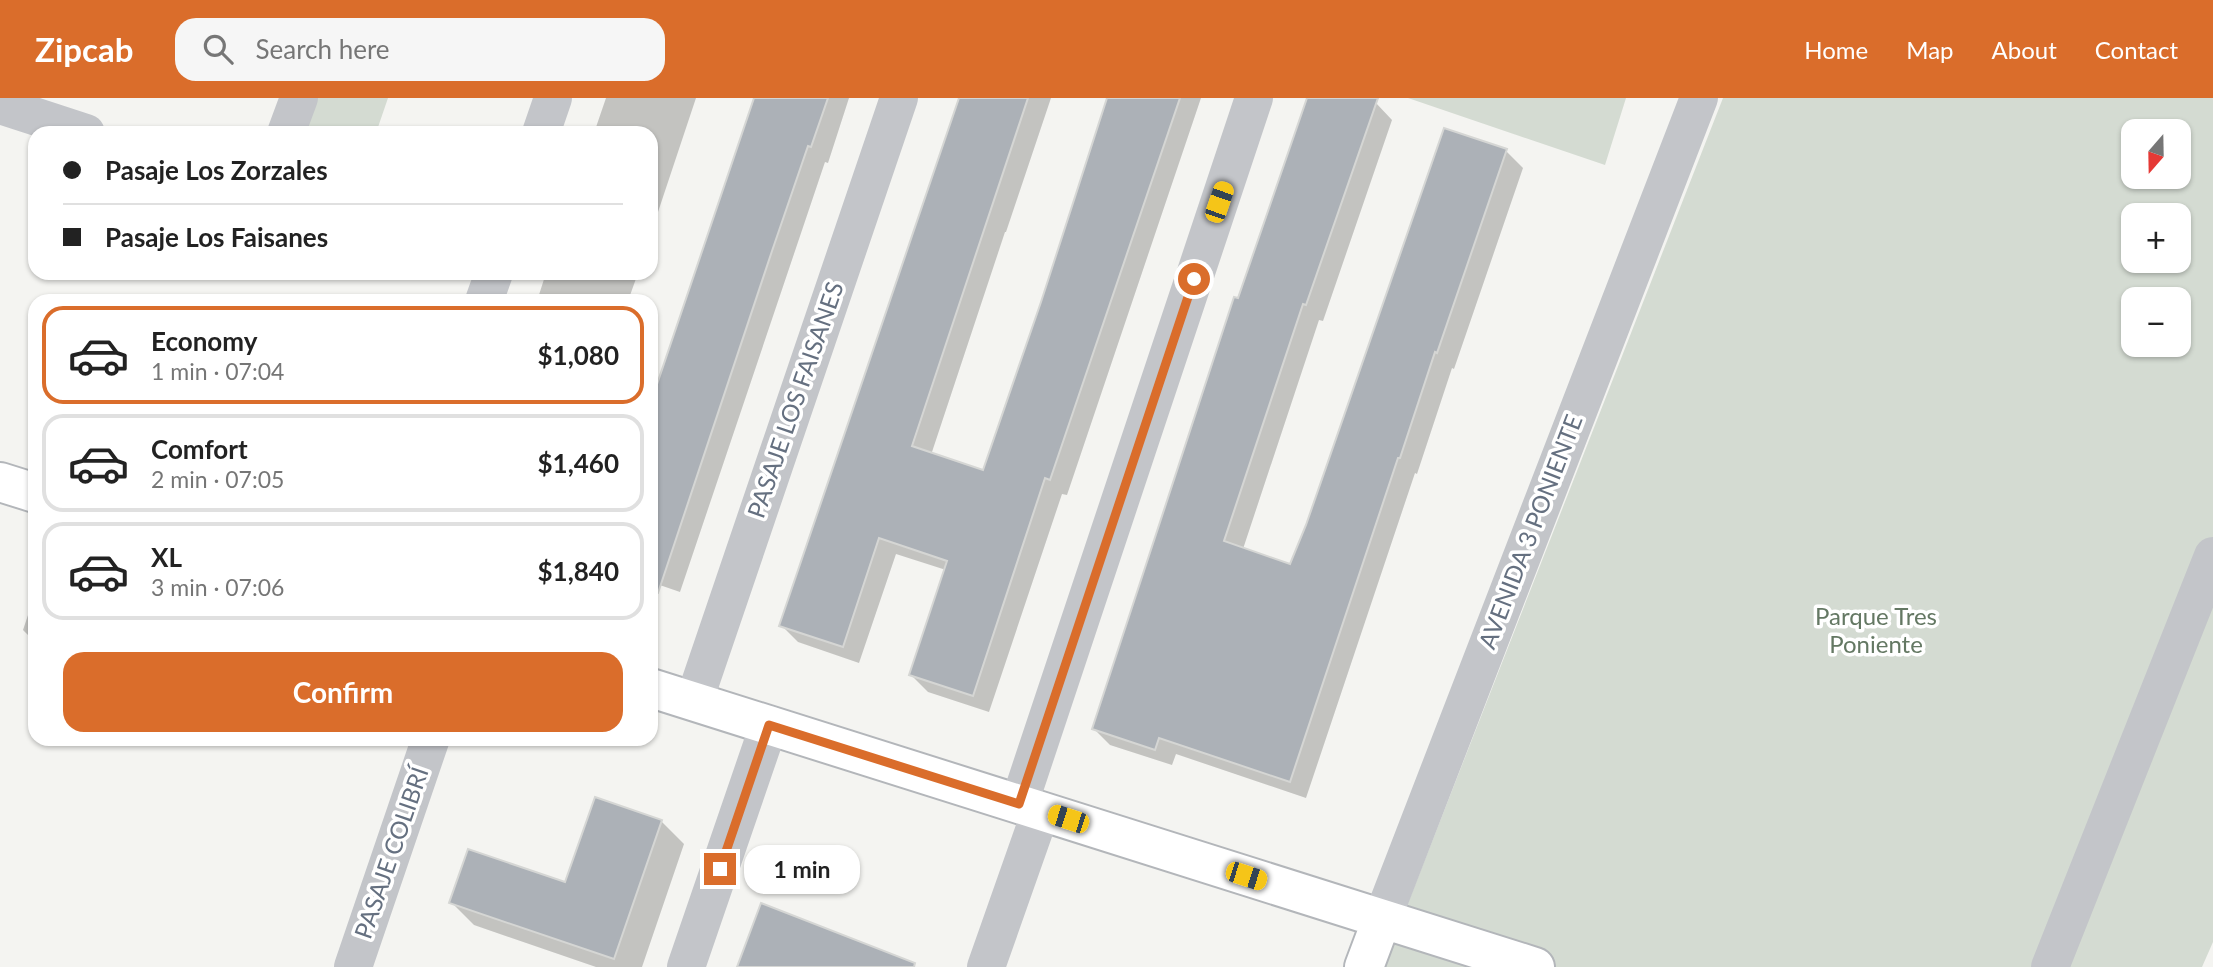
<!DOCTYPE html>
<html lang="en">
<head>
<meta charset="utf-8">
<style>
	body { margin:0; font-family:Lato,sans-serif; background:#f6f6f6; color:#222; height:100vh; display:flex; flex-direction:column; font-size:26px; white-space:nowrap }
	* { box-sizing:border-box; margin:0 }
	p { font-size:23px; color:#767676 }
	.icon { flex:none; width:38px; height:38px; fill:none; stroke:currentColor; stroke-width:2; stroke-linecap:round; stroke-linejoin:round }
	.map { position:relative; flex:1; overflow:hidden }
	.panel { position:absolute; left:28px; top:196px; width:630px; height:452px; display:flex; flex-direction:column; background:#fff; border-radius:21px; box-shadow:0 2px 5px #0004 }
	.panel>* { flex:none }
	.banner { position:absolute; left:28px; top:28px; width:630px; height:154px; border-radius:21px; box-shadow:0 2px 5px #0004; display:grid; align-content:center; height:154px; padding:0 35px; background:#fff }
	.needle { width:46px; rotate:200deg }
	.buttons { position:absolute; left:2121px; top:21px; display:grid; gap:14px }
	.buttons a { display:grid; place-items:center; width:70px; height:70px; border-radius:14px; background:#fff; box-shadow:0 2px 5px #0004; font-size:35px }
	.end { position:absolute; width:32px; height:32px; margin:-16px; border:9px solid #da6d2b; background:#fff; box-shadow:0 0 0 4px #fff }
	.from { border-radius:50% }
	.bubble { position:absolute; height:49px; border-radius:21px; background:#fff; box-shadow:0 2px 5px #0004; font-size:23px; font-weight:700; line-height:49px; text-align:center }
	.car { position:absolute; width:21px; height:42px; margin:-21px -10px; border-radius:9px; box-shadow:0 0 5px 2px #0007; background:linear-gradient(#f5c518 24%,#345 0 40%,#f5c518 0 76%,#345 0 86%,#f5c518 0) }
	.banner b { display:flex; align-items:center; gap:24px; height:66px; font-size:26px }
	.banner b+b { border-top:2px solid #e0e0e0 }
	.banner i { width:18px; height:18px; background:#222 }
	ul { padding:12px 0 0; list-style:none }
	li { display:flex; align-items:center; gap:21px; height:98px; margin:0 14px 10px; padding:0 21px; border:4px solid #e0e0e0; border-radius:21px }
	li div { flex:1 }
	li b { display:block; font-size:26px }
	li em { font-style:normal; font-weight:700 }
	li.current { border-color:#da6d2b }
	li>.icon { width:63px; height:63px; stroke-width:1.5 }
	.button { display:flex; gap:14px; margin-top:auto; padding:14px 35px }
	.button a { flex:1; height:80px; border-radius:21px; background:#da6d2b; color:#fff; font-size:28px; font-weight:700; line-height:80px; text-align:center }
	header { display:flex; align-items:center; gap:42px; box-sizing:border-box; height:98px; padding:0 35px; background:#da6d2b; color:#fff }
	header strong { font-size:33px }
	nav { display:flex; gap:38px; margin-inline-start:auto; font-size:24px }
	.search { width:490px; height:63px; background:#f6f6f6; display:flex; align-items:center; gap:18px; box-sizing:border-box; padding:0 24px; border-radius:21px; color:#767676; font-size:26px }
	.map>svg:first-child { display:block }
</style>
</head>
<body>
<header>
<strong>Zipcab</strong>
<div class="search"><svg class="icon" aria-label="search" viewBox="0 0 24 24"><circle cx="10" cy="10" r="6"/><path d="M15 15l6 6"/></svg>Search here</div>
<nav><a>Home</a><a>Map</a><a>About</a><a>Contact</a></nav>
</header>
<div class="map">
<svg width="2213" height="869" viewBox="0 0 2213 869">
	<rect width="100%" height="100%" fill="#f4f4f1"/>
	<path fill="#d4dbd2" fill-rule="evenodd" d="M 309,0 L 388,0 L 376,35 L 297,35 Z
		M 1408,0 L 1626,0 L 1605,67 Z
		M 1723,0 L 2213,0 L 2213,844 L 2202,869 L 1383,869 ZM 2133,33 L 2179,33 L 2179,79 L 2133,79 ZM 2133,117 L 2179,117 L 2179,163 L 2133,163 ZM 2133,201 L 2179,201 L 2179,247 L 2133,247 Z"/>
	<path fill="#0003" d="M 606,0 L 696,0 L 651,135 L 651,35 L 594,35 Z
		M 759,0 L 849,0 L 828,65 L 825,64 L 680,494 L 651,484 L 651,312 Z
		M 960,0 L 1051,0 L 1006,134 L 1005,134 L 931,357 L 984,374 L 1111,0 L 1201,0 L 1067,397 L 1062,396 L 989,614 L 928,594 L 911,577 L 946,472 L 896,456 L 859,565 L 798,544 L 781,527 Z
		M 1309,0 L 1360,0 L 1376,5 L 1392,22 L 1323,223 L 1319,222 L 1243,451 L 1291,468 L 1506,53 L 1523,70 L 1454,271 L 1452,270 L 1417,376 L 1415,375 L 1306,700 L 1176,656 L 1172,667 L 1110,647 L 1094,631 Z
		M 546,175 L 638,175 L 628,203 L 537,203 Z
		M 35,496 L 35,544 L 23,532 Z
		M 661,723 L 684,746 L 642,869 L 596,869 L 474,827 L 451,804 L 567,786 Z"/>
	<path fill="#acb1b7" stroke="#d5d6d4" stroke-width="2" d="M 754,0 L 828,0 L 811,49 L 808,48 L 772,153 L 658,495 L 651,494 L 651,304 Z
		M 959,0 L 1028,0 L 912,348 L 983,372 L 1041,204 L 1107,0 L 1180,0 L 1050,382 L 1045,380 L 973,598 L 909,577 L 947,463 L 879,440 L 843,549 L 779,528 Z
		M 1307,0 L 1378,0 L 1306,207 L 1303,206 L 1224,443 L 1290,466 L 1306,427 L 1444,30 L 1507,51 L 1437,255 L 1435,254 L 1400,360 L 1398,360 L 1290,684 L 1159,640 L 1155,652 L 1092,631 L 1234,199 L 1238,200 Z
		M 595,699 L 662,722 L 614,861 L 449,805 L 468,751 L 565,784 Z
		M 761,805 L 915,865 L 914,869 L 737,869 Z"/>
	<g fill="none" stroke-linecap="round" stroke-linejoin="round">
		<defs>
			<path id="major" d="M 0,384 L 35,395
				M 651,590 L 1535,869
				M 1364,869 L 1382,821"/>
		</defs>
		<use href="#major" stroke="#b3b6ba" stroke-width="42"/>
		<path stroke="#c3c5c9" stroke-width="38" d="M 0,7 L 86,35
			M 286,35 L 299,0
			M 541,35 L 553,0
			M 484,203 L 494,175
			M 694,603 L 899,0
			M 1019,706 L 1254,0
			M 1382,821 L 1699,0
			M 353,869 L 431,640
			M 686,869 L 769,627
			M 986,869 L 1041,713
			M 2050,869 L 2213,458"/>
		<use href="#major" stroke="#fff" stroke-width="38"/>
	</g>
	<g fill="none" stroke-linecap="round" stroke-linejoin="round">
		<path stroke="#da6d2b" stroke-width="9" d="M 720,771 L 769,627 L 1019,706 L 1194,181"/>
	</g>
	<g text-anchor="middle" stroke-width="7" stroke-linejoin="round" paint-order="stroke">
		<g font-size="24" fill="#657080" stroke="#fff">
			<text transform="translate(796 302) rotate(-71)" y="8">PASAJE LOS FAISANES</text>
			<text transform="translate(1531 434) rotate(-69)" y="8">AVENIDA 3 PONIENTE</text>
			<text transform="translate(392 755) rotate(-71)" y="8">PASAJE COLIBRÍ</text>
		</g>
		<g font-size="24" fill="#647863" stroke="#fff">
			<text x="1876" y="527">Parque Tres<tspan x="1876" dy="28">Poniente</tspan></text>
		</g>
	</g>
</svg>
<div class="buttons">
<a><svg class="needle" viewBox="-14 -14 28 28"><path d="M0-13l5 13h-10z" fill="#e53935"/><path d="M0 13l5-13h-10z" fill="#767676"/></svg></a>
<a>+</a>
<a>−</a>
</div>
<i class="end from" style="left:1194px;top:181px"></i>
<i class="end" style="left:720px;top:771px"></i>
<div class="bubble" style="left:744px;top:747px;width:116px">1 min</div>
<i class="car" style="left:1219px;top:104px;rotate:19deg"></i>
<i class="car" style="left:1068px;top:721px;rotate:288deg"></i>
<i class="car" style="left:1246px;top:778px;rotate:108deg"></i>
<div class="banner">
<b><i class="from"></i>Pasaje Los Zorzales</b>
<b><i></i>Pasaje Los Faisanes</b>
</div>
<section class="panel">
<ul>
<li class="current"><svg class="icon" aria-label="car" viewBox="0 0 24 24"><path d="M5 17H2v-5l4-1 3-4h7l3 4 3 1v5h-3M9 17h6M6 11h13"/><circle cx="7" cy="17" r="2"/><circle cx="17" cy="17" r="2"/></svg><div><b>Economy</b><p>1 min · 07:04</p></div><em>$1,080</em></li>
<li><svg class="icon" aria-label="car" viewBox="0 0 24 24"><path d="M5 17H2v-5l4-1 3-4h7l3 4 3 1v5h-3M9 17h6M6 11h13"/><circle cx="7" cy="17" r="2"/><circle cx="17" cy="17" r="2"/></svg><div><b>Comfort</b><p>2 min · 07:05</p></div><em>$1,460</em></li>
<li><svg class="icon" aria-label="car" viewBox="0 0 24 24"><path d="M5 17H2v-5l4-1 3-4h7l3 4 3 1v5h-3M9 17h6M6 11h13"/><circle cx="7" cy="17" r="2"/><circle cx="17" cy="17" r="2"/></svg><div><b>XL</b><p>3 min · 07:06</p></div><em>$1,840</em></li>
</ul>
<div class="button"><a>Confirm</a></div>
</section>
</div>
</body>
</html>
